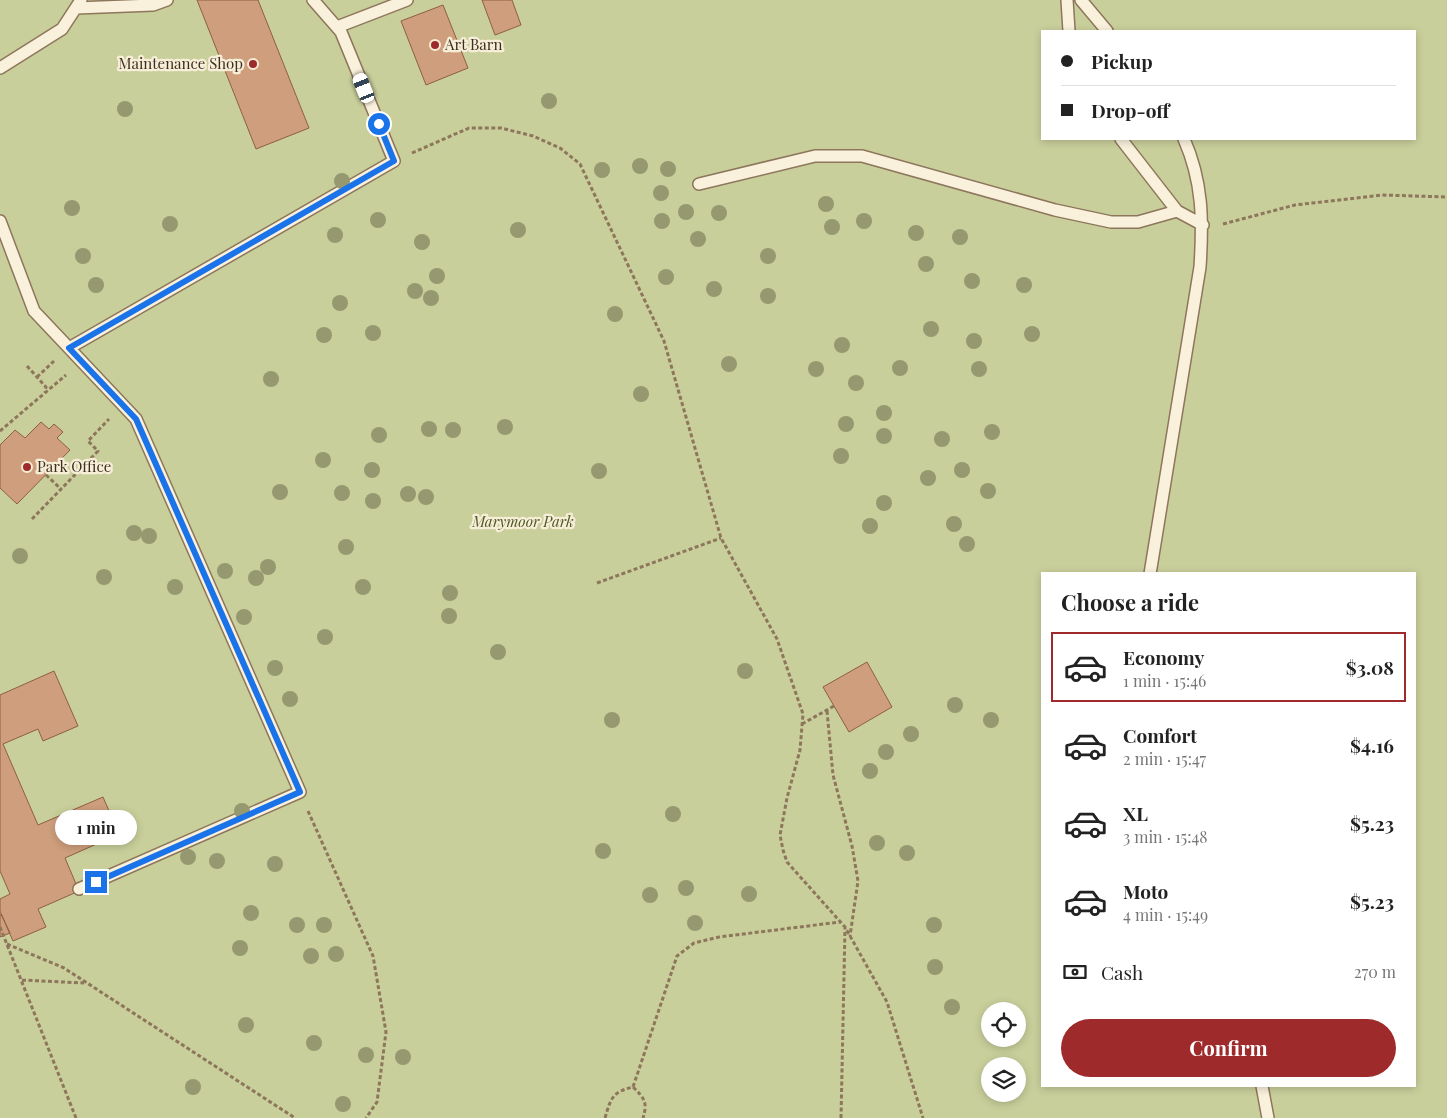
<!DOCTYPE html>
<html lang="en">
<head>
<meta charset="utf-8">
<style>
	body { margin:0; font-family:"Playfair Display",serif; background:#f2f2f2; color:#222; height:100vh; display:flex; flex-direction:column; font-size:19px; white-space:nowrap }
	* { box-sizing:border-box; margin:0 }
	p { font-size:16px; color:#767676 }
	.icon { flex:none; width:28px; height:28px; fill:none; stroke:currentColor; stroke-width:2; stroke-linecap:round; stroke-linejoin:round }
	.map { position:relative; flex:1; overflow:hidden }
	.details { position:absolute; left:1041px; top:572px; width:375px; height:515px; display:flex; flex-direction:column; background:#fff; border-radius:0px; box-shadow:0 2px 8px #0003 }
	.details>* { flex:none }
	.banner { position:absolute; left:1041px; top:30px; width:375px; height:110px; border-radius:0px; box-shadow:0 2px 8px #0003; display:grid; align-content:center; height:110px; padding:0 20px; background:#fff }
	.buttons { position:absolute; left:981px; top:1002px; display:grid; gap:10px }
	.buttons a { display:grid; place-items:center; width:45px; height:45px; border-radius:50%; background:#fff; box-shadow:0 2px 8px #0003; font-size:25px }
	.end { position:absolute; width:22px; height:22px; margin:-11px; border:6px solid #1a73e8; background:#fff; box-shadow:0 0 0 2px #fff }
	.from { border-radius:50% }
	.bubble { position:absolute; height:35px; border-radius:18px; background:#fff; box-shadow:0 2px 8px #0003; font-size:16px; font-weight:700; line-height:35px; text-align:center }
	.car { position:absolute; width:15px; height:30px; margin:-15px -8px; border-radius:6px; box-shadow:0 0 4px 1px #0007; background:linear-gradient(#fff 24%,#345 0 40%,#fff 0 76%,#345 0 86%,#fff 0) }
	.banner b { display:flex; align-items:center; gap:18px; height:48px; font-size:19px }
	.banner b+b { border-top:1px solid #e0e0e0 }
	.banner i { width:12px; height:12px; background:#222 }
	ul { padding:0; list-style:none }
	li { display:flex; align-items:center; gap:15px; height:70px; margin:0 10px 8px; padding:0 10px; border:2px solid transparent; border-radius:0px }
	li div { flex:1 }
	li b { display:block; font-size:19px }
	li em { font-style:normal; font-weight:700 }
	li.selected { border-color:#9e2a2b }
	li>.icon { width:45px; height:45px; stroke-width:1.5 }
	h2 { padding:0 20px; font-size:22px; line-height:60px }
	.pay { display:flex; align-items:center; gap:12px; height:55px; padding:0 20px; font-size:19px }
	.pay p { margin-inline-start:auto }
	.primary-button { display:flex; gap:10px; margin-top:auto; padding:10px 20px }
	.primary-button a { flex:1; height:58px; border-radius:30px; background:#9e2a2b; color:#fff; font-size:20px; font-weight:700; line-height:58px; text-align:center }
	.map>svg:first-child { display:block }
</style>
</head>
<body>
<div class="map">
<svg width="1447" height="1118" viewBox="0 0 1447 1118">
	<rect width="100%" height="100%" fill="#f0e4c8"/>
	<path fill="#c9cf9b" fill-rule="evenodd" d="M 0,0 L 1447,0 L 1447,1118 L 0,1118 ZM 1042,31 L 1415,31 L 1415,139 L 1042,139 ZM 1042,574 L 1415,574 L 1415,1086 L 1042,1086 ZM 990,1011 L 1018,1011 L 1018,1039 L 990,1039 ZM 990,1066 L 1018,1066 L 1018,1094 L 990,1094 Z"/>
	<path fill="#cf9f7d" stroke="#8d5f41" d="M 197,0 L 258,0 L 309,128 L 256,149 Z
		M 482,0 L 512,0 L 521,25 L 495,35 Z
		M 443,5 L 468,68 L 426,85 L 401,21 Z
		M 41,422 L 49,429 L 54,424 L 63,432 L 57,438 L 70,450 L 17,504 L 0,488 L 0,445 L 15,430 L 25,438 Z
		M 867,662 L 892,707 L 849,732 L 823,687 Z
		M 54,671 L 78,726 L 43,741 L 38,729 L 3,744 L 38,825 L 103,797 L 119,834 L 65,858 L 79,891 L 38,909 L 46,927 L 13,941 L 0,911 L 0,899 L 10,894 L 0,871 L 0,695 Z
		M 1,914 L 10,933 L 0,937 L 0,915 Z"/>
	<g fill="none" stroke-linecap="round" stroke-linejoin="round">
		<defs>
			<path id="service" d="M 1067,0 L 1069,31
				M 1081,0 L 1107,31
				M 76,8 L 153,5 L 167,0
				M 337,27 L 407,0
				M 0,68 L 62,29 L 81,0
				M 1121,139 L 1177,211 L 1203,225
				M 699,184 L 815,156 L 862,156 L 1055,210 L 1111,222 L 1138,222 L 1177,211
				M 0,221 L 34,311 L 69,348 L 394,161 L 341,32 L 313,0
				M 69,348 L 136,419 L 300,792 L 79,889
				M 1150,574 L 1200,267 C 1203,221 1203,182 1184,139
				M 1262,1086 L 1268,1118"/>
		</defs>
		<use href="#service" stroke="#8d765c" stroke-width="14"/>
		<path stroke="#8d765c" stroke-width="3" stroke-dasharray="4 2.5" stroke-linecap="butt" d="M 412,153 L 469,128 L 501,128 L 533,136 L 560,148 L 580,164 L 664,341 L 721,538 L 777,639 L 803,714 L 800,750 L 787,798 L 780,835 L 783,850 L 787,862 L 845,927 L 887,1002 L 923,1118
			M 1223,224 L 1295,205 L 1382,195 L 1447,197
			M 27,366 L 46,387 L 45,393
			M 37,377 L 54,361
			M 0,431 L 66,375
			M 46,475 L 61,489
			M 32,519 L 98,451 L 88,441 L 109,419
			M 597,583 L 721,538
			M 827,711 L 833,775 L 852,846 L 858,881 L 850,936
			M 802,724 L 834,706
			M 308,811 L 373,956 L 386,1032 L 377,1102 L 366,1118
			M 0,927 L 76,1118
			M 7,944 L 64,968 L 295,1118
			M 22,980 L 84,983
			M 633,1087 C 644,1098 648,1102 643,1118
			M 605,1118 C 611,1098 612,1092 633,1087 L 677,956 L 694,943 L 719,937 L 840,922
			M 841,1118 L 845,928"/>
		<use href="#service" stroke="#faf1dc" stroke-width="11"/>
	</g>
	<g fill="#96986f">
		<circle cx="549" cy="101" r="8"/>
		<circle cx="125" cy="109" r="8"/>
		<circle cx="640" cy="166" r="8"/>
		<circle cx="668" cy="169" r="8"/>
		<circle cx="602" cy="170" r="8"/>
		<circle cx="342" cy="181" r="8"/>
		<circle cx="661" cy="193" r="8"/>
		<circle cx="826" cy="204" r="8"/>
		<circle cx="72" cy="208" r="8"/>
		<circle cx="686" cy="212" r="8"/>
		<circle cx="719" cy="213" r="8"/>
		<circle cx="378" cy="220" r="8"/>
		<circle cx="662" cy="221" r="8"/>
		<circle cx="864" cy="221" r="8"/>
		<circle cx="170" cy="224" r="8"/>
		<circle cx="832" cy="227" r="8"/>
		<circle cx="518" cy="230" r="8"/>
		<circle cx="916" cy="233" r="8"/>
		<circle cx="335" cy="235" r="8"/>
		<circle cx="960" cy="237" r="8"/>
		<circle cx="698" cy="239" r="8"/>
		<circle cx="422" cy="242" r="8"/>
		<circle cx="83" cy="256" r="8"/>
		<circle cx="768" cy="256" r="8"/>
		<circle cx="926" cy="264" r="8"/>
		<circle cx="437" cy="276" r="8"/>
		<circle cx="666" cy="277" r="8"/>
		<circle cx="972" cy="281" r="8"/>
		<circle cx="96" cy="285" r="8"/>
		<circle cx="1024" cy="285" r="8"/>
		<circle cx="714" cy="289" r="8"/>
		<circle cx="415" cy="291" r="8"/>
		<circle cx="768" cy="296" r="8"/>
		<circle cx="431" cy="298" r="8"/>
		<circle cx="340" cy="303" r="8"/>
		<circle cx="615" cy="314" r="8"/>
		<circle cx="931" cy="329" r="8"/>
		<circle cx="373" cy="333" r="8"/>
		<circle cx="1032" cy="334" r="8"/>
		<circle cx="324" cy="335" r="8"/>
		<circle cx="974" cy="341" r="8"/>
		<circle cx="842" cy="345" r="8"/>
		<circle cx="729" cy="364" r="8"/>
		<circle cx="900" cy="368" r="8"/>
		<circle cx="816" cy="369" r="8"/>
		<circle cx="979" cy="369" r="8"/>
		<circle cx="271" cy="379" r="8"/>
		<circle cx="856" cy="383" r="8"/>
		<circle cx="641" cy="394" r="8"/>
		<circle cx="884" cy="413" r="8"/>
		<circle cx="846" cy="424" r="8"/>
		<circle cx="505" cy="427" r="8"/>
		<circle cx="429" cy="429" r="8"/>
		<circle cx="453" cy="430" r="8"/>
		<circle cx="992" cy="432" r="8"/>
		<circle cx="379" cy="435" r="8"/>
		<circle cx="884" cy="436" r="8"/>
		<circle cx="942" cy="439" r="8"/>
		<circle cx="841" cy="456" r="8"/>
		<circle cx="323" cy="460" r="8"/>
		<circle cx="372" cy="470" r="8"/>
		<circle cx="962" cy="470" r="8"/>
		<circle cx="599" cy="471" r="8"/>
		<circle cx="928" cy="478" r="8"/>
		<circle cx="988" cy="491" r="8"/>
		<circle cx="280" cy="492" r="8"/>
		<circle cx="342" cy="493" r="8"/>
		<circle cx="408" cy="494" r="8"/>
		<circle cx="426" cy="497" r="8"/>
		<circle cx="373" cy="501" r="8"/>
		<circle cx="884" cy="503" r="8"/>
		<circle cx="954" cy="524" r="8"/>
		<circle cx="870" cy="526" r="8"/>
		<circle cx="134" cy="533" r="8"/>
		<circle cx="149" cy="536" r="8"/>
		<circle cx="967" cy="544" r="8"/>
		<circle cx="346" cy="547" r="8"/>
		<circle cx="20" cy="556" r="8"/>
		<circle cx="268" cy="567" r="8"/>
		<circle cx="225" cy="571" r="8"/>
		<circle cx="104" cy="577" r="8"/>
		<circle cx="256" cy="578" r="8"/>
		<circle cx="175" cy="587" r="8"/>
		<circle cx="363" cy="587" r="8"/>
		<circle cx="450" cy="593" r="8"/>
		<circle cx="449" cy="616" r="8"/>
		<circle cx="244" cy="617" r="8"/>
		<circle cx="325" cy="637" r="8"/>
		<circle cx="498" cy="652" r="8"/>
		<circle cx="275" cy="668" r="8"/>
		<circle cx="745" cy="671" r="8"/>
		<circle cx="290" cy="699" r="8"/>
		<circle cx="955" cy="705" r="8"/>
		<circle cx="612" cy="720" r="8"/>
		<circle cx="991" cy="720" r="8"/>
		<circle cx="911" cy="734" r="8"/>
		<circle cx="886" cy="752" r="8"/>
		<circle cx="870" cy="771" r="8"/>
		<circle cx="242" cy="811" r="8"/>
		<circle cx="673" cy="814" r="8"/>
		<circle cx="877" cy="843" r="8"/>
		<circle cx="603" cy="851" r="8"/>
		<circle cx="907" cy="853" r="8"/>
		<circle cx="188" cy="857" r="8"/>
		<circle cx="217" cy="861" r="8"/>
		<circle cx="275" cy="864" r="8"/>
		<circle cx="686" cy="888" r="8"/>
		<circle cx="749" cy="894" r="8"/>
		<circle cx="650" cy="895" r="8"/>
		<circle cx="251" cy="913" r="8"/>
		<circle cx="695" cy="923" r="8"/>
		<circle cx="297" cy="925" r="8"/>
		<circle cx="324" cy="925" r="8"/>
		<circle cx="934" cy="925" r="8"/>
		<circle cx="240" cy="948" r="8"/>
		<circle cx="336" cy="954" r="8"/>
		<circle cx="311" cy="956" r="8"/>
		<circle cx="935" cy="967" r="8"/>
		<circle cx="952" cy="1007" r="8"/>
		<circle cx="246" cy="1025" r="8"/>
		<circle cx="314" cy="1043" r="8"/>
		<circle cx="366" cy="1055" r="8"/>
		<circle cx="403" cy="1057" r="8"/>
		<circle cx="193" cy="1087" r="8"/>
		<circle cx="343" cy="1104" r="8"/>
	</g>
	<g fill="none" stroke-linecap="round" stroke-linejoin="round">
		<path stroke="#1a73e8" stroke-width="6" d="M 96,882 L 300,792 L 136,419 L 69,348 L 394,161 L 379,124"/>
	</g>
	<g fill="#9e2a2b" stroke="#f7eed8" stroke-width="2">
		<circle cx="435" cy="45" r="5"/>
		<circle cx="253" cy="64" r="5"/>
		<circle cx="27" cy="467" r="5"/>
	</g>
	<g text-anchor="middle" stroke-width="4.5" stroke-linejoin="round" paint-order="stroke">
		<g font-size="15" fill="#3d2e20" stroke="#f7eed8" text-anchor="start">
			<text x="445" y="50">Art Barn</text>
			<text x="243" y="69" text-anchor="end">Maintenance Shop</text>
			<text x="37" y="472">Park Office</text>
		</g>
		<g font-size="15" font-style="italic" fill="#4d5a26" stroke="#f7eed8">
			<text x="523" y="527">Marymoor Park</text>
		</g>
	</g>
</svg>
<div class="buttons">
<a><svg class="icon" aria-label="locate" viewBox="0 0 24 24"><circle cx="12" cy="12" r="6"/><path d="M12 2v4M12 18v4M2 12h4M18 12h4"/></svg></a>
<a><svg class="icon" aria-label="layers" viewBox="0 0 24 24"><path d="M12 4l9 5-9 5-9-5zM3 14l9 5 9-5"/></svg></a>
</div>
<i class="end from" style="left:379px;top:124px"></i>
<i class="end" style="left:96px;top:882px"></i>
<div class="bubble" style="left:55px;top:810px;width:82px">1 min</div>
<i class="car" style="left:364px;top:88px;rotate:338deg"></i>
<div class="banner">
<b><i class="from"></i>Pickup</b>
<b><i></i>Drop-off</b>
</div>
<section class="details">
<h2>Choose a ride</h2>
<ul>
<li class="selected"><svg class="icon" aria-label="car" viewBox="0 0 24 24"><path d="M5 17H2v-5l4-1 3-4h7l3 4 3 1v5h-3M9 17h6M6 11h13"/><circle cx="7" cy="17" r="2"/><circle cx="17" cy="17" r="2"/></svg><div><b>Economy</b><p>1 min · 15:46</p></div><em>$3.08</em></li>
<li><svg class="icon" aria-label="car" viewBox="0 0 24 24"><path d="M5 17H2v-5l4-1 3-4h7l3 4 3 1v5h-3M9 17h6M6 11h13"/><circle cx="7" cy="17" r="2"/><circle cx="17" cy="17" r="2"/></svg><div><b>Comfort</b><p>2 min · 15:47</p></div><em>$4.16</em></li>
<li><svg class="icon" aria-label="car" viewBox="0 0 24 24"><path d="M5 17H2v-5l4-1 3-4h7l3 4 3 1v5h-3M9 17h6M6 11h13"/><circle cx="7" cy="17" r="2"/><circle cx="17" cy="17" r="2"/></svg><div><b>XL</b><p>3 min · 15:48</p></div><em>$5.23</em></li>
<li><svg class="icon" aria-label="car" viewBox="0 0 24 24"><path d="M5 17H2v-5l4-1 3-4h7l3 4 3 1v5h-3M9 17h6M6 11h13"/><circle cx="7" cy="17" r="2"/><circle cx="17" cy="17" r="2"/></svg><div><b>Moto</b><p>4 min · 15:49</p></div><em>$5.23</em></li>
</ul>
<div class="pay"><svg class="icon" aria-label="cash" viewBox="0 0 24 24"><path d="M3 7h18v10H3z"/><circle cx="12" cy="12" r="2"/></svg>Cash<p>270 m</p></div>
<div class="primary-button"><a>Confirm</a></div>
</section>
</div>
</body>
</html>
